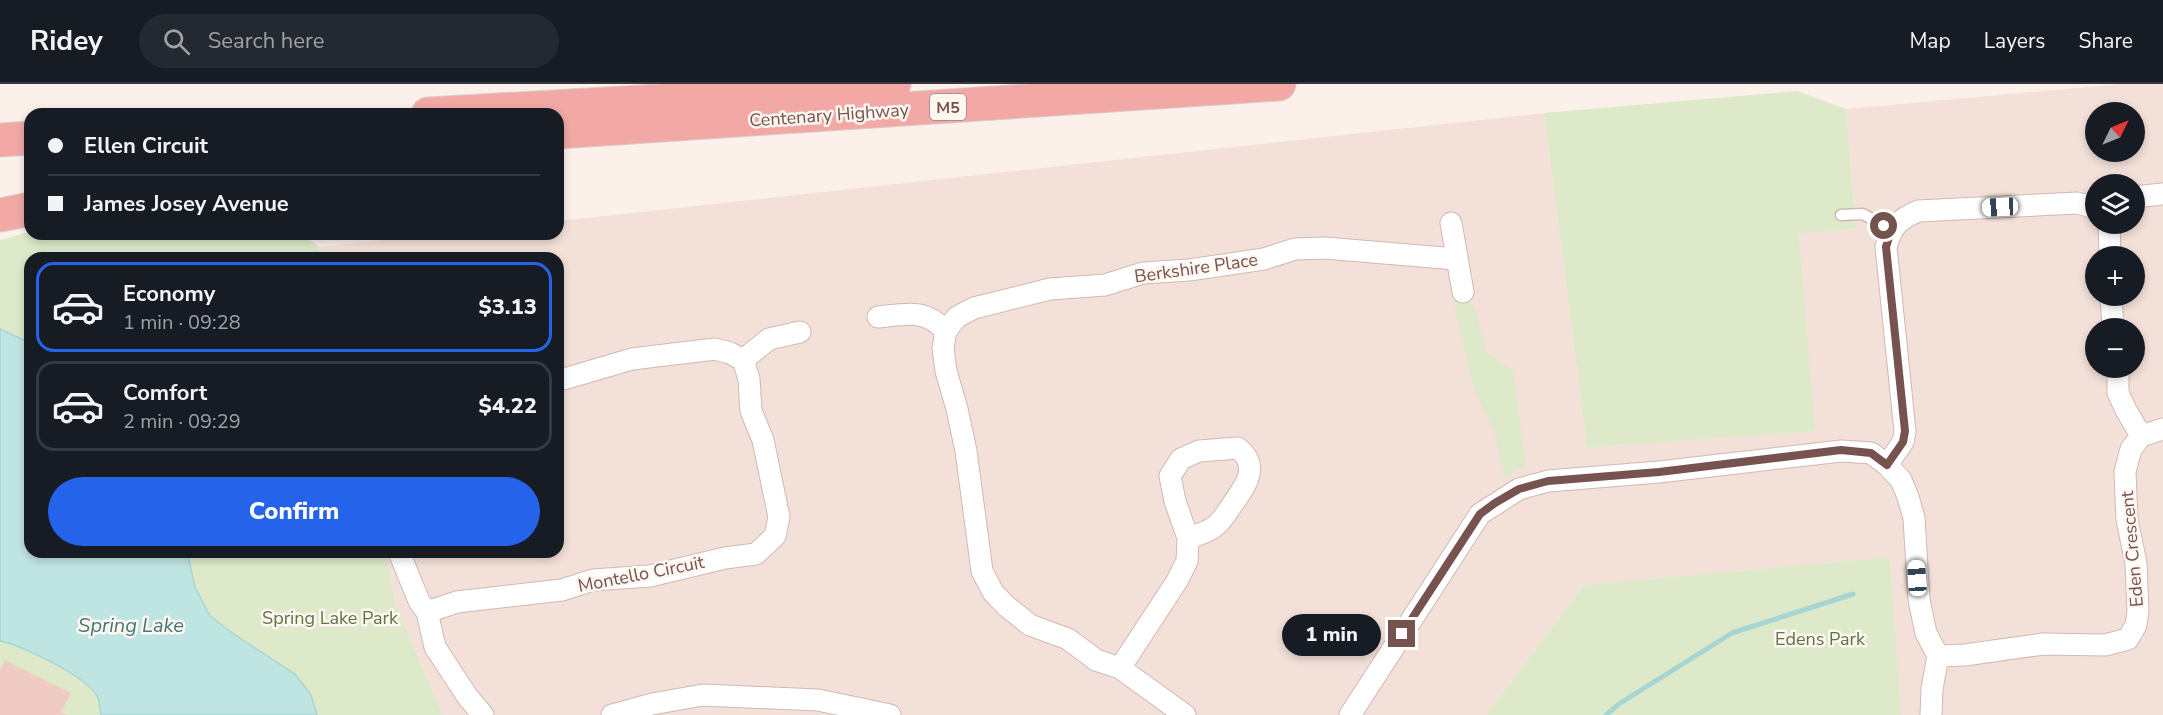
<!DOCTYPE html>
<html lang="en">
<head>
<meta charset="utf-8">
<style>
	body { margin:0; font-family:"Nunito Sans",sans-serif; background:#242831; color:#f1f3f6; height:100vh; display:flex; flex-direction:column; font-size:22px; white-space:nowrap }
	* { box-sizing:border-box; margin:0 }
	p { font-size:20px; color:#9ea1a6 }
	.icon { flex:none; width:33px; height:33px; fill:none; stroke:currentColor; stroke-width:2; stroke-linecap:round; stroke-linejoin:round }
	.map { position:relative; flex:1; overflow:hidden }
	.panel { position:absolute; left:24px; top:168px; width:540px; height:306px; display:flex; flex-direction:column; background:#171b24; border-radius:18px; box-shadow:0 3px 9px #0003 }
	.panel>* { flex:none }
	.banner { position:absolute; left:24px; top:24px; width:540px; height:132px; border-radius:18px; box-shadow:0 3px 9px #0003; display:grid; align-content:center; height:132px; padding:0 24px; background:#171b24 }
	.needle { width:39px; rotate:47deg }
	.fabs { position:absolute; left:2085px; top:18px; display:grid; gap:12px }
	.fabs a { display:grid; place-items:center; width:60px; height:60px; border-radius:50%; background:#171b24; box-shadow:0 3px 9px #0003; font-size:30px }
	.end { position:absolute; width:27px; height:27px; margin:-14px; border:8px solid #76534e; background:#fff; box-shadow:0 0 0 3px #fff }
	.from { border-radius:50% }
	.bubble { position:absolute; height:42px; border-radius:21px; background:#171b24; box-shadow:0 3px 9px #0003; font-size:20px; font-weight:800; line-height:42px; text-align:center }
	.car { position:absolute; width:18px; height:36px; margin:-18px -9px; border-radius:8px; box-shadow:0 0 4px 2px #0007; background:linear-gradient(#fff 24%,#345 0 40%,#fff 0 76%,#345 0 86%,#fff 0) }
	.banner b { display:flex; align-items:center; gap:21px; height:57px; font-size:22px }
	.banner b+b { border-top:2px solid #363941 }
	.banner i { width:15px; height:15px; background:#f1f3f6 }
	ul { padding:10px 0 0; list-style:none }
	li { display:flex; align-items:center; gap:18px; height:90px; margin:0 12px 9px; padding:0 12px; border:3px solid #363941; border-radius:18px }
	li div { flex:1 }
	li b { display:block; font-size:22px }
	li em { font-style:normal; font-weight:800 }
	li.active { border-color:#2563eb }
	li>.icon { width:54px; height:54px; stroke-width:1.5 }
	.primary-button { display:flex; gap:12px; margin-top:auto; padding:12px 24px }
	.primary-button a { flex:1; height:69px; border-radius:36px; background:#2563eb; color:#fff; font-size:24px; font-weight:800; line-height:69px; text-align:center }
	header { display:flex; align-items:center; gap:36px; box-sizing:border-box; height:84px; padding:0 30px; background:#171b24; border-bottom:2px solid #363941 }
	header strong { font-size:28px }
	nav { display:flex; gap:33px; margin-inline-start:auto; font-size:21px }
	.search { width:420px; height:54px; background:#242831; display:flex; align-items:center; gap:15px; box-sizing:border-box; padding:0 21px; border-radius:33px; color:#9ea1a6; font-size:22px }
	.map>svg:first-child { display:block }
</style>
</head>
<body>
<header>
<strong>Ridey</strong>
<div class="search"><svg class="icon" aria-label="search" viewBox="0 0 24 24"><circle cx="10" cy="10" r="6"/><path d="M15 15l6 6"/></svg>Search here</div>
<nav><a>Map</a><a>Layers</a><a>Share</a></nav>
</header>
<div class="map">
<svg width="2163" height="631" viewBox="0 0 2163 631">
	<rect width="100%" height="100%" fill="#fcf1ea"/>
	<path fill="#f3e1d9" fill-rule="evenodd" d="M 2120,0 L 2163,0 L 2163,631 L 1900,631 L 1890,473 L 1584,501 L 1486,631 L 443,631 L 395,520 L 386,468 L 558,468 L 558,174 L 321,174 L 319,163 L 441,150 L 558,150 L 558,137 L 1544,29 L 1587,364 L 1814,347 L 1799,150 L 1856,145 L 1846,25 ZM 2096,28 L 2134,28 L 2134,68 L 2096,68 ZM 2096,100 L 2134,100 L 2134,140 L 2096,140 ZM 2096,172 L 2134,172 L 2134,212 L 2096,212 ZM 2096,244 L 2134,244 L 2134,284 L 2096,284 Z"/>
	<path fill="#dde9c9" d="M 1797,7 L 1846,25 L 1856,145 L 1799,150 L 1815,347 L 1587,364 L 1544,29 Z
		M 30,148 L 30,150 L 301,150 L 319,163 L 321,174 L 30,174 L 30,259 L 0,245 L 0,156 Z
		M 1449,201 L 1474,222 L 1487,269 L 1513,286 L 1526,382 L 1504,393 L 1494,347 L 1474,306 Z
		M 187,468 L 386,468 L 395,520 L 443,631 L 317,631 L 311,611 L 295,590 L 235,551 L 210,532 L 195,503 Z
		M 1890,473 L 1901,631 L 1486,631 L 1584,501 Z
		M 0,557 C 23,562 86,592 97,612 C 100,617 100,625 101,631 L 68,631 L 61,628 L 70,609 L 0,586 Z"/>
	<path fill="#bfe5e2" stroke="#a6d6d3" stroke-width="1.5" d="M 0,245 L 30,259 L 30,468 L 187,468 L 195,503 L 210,532 L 235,551 L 295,590 L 311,611 L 317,631 L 101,631 C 100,625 100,617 97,612 C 86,592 23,562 0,557 Z"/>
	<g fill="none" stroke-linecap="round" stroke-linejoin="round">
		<path stroke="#a6d6d3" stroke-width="5" d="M 1606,631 L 1619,620 L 1732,549 L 1853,510"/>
	</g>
	<path fill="#f0cbc3" d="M 5,576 L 71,609 L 61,628 L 68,631 L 0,631 L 0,586 Z"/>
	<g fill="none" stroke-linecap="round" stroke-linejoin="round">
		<defs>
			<path id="service" d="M 1841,131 L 1863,130 L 1891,146"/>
			<path id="minor" d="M 2134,113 L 2163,110
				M 1451,139 L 1463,208
				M 2109,140 L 2110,172
				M 2111,212 L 2113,244
				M 878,233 C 907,230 924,224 946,247
				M 743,276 L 769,255 L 800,248
				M 2118,284 L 2118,309 L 2126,326 L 2141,352
				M 1887,381 L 1903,358 L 1905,347 L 1886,163 C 1892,142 1898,136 1918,127 L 2077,119 L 2096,124
				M 399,468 L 419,517 L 427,528 L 435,563 L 467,612 L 483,631
				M 427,528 L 457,518 L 562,506 L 593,496 L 650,492 L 725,474 L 756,470 L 775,452 L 779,433 L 763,356 L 751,327 L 749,295 L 743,276 L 730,269 L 715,265 L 632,275 L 564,295 L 558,295
				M 1938,572 L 1965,571 L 2043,560 L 2105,561 L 2128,555 L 2136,541 L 2138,527 L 2136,479 L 2127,436 L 2125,388 L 2131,365 L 2141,352 L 2163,345
				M 1120,584 L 1177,497 L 1187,477 L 1188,454 L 1175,417 L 1170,392 L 1181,375 L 1199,367 L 1238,364 C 1261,383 1245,402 1232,421 C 1227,429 1221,438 1214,443 C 1206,449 1197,451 1188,454
				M 612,631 L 652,620 L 703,611 L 818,616 L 890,631
				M 1185,631 L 1120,584 L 1096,576 L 1068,555 L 1030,541 L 1005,521 L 993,508 L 982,487 L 966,367 L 957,325 L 946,287 L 943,264 L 946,247 L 957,233 L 974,224 L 1050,205 L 1105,201 L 1143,189 L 1189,186 L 1264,175 L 1295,165 L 1325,164 L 1456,175
				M 1350,631 L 1480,430 L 1519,405 L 1548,397 L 1659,388 L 1841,367 L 1871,369 L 1887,381 L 1901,396 L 1908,413 L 1914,434 L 1919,516 L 1926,549 L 1938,572 L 1932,605 L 1931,631"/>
			<path id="motorway" d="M 428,30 L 780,10 L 894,0
				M 558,48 L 1279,0
				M 0,56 L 30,54
				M 0,131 L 30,125"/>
		</defs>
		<use href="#service" stroke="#d0b9b2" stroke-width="13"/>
		<use href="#minor" stroke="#d0b9b2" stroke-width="23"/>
		<use href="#motorway" stroke="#d9cfcd" stroke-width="35"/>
		<use href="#service" stroke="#fff" stroke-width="10"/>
		<use href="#minor" stroke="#fff" stroke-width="21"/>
		<use href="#motorway" stroke="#f2a8a5" stroke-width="33"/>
	</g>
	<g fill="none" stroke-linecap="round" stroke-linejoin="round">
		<path stroke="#76534e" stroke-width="8" d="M 1402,550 L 1480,430 L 1495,419 L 1519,405 L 1548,397 L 1659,388 L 1841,366 L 1871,369 L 1887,381 L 1903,358 L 1905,347 L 1886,163 L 1891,146 L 1884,142"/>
	</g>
	<g text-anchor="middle" stroke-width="5" stroke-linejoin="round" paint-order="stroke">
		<rect fill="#fef6f1" stroke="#9f847f" stroke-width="1.5" x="930" y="10" width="36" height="26" rx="4.5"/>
		<g font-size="16" font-weight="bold" fill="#76534e">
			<text x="948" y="29">M5</text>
		</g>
		<g font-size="18" fill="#76534e" stroke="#fef6f1">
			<text transform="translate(829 31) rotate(-4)" y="6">Centenary Highway</text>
			<text transform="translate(1196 184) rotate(-8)" y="6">Berkshire Place</text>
			<text transform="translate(2132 465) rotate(-95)" y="6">Eden Crescent</text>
			<text transform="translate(641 490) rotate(-11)" y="6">Montello Circuit</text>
		</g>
		<g font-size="18" fill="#5e7444" stroke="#fef6f1">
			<text x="330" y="540">Spring Lake Park</text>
			<text x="1820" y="561">Edens Park</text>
		</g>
		<g font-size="20" font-style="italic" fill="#427976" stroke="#fef6f1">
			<text x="131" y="548">Spring Lake</text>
		</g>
	</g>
</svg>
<div class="fabs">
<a><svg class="needle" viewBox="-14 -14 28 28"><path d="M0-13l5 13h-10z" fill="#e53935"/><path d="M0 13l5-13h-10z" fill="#9ea1a6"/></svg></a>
<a><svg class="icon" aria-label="layers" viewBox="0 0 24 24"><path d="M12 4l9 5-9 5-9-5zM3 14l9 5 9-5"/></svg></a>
<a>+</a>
<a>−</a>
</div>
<i class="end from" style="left:1884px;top:142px"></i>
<i class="end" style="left:1402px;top:550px"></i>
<div class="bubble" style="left:1282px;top:530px;width:99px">1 min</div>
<i class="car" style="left:2000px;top:123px;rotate:267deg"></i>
<i class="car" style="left:1917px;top:494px;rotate:356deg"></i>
<div class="banner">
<b><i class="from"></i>Ellen Circuit</b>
<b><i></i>James Josey Avenue</b>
</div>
<section class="panel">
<ul>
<li class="active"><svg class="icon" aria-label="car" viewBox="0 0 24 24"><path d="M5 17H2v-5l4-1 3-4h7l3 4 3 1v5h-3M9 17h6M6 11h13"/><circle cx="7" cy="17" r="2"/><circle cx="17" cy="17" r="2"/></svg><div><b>Economy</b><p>1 min · 09:28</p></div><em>$3.13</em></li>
<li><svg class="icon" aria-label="car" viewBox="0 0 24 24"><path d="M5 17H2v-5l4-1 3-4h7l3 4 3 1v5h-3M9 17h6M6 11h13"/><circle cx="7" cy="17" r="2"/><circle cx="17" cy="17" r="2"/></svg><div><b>Comfort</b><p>2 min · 09:29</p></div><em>$4.22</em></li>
</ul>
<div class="primary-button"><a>Confirm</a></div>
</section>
</div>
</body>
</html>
